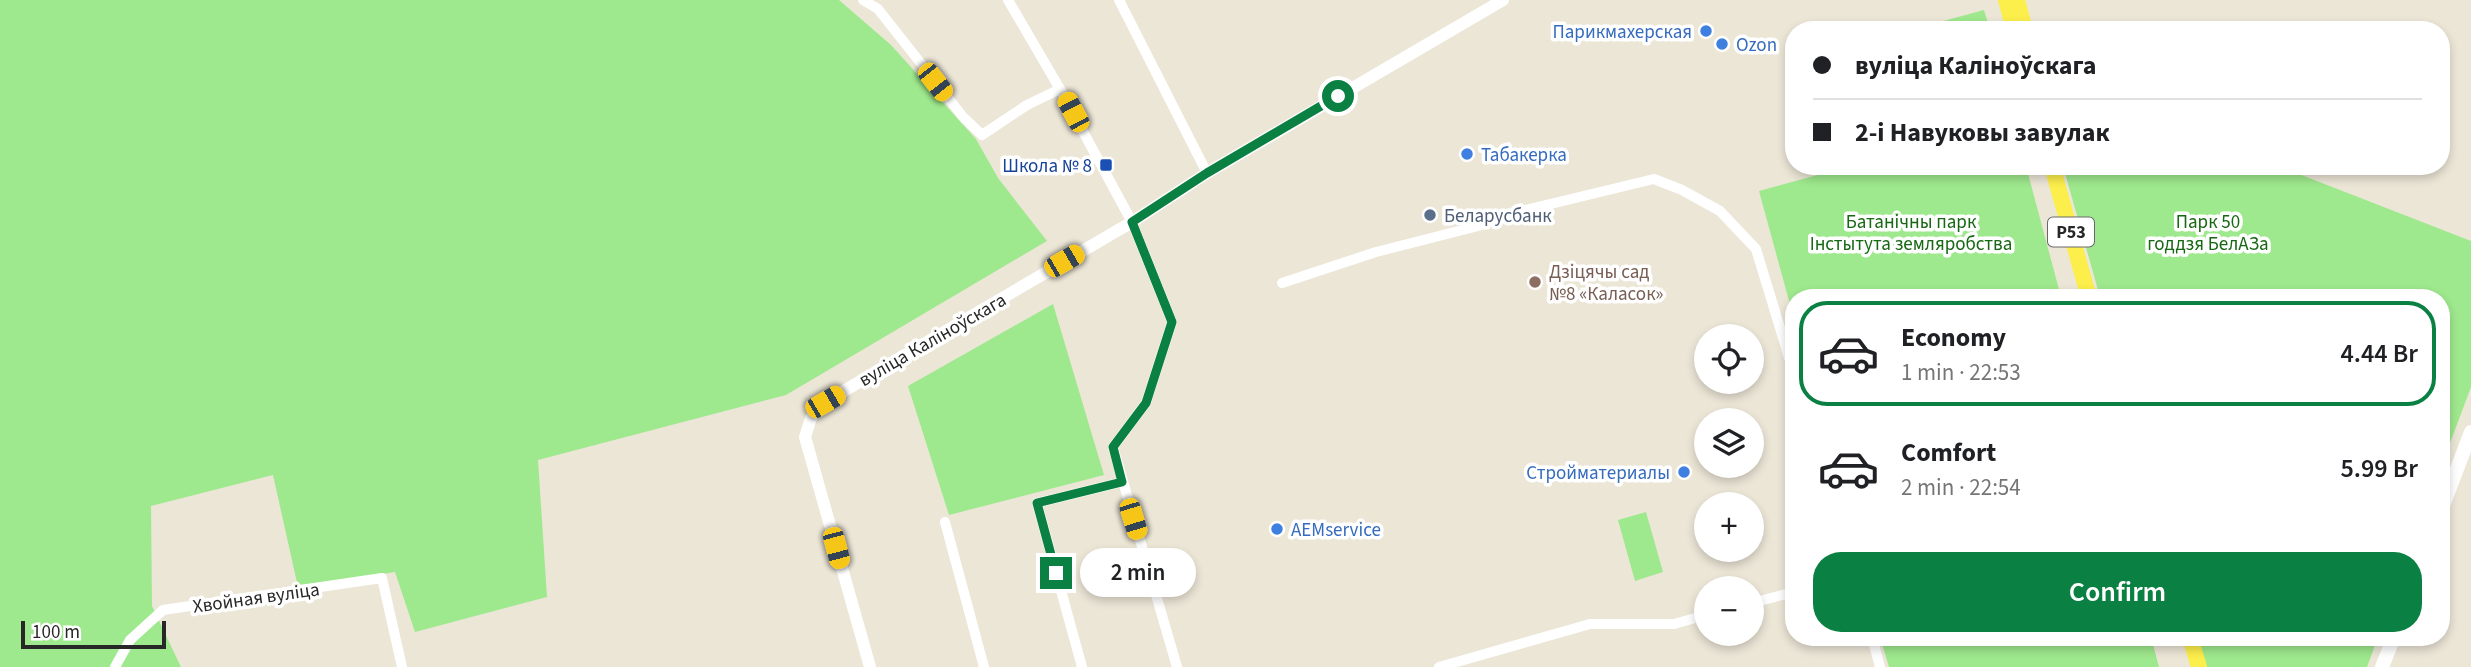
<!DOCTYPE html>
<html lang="en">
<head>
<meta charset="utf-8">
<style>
	body { margin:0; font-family:"Source Sans 3",sans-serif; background:#f6f6f6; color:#202124; height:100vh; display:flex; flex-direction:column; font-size:26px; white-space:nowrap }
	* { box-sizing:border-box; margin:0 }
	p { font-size:23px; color:#757577 }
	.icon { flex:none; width:38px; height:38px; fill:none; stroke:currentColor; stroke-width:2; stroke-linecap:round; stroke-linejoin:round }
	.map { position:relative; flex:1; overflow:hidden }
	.details { position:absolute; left:1785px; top:289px; width:665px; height:357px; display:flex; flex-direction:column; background:#fff; border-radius:28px; box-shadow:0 4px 10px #0003 }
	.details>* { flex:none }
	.hud { position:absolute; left:1785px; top:21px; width:665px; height:154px; border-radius:28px; box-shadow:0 4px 10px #0003; display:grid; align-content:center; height:154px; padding:0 28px; background:#fff }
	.tools { position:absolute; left:1694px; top:324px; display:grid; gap:14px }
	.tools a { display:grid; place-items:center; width:70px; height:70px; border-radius:50%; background:#fff; box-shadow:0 4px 10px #0003; font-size:35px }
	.scale { position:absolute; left:21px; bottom:18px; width:145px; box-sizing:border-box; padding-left:7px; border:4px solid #272727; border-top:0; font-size:19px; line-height:24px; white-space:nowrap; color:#272727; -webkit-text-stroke:5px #fff; paint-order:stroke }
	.end { position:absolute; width:32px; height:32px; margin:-16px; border:9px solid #0b8043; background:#fff; box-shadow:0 0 0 4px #fff }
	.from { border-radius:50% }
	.bubble { position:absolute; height:49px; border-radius:24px; background:#fff; box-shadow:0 4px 10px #0003; font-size:23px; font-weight:600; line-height:49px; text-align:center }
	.car { position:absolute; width:21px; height:42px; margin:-21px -10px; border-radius:9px; box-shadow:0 0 5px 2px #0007; background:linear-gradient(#f5c518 24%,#345 0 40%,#f5c518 0 76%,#345 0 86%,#f5c518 0) }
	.hud b { display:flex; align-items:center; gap:24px; height:66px; font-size:26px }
	.hud b+b { border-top:2px solid #e0e0e0 }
	.hud i { width:18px; height:18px; background:#202124 }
	ul { padding:12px 0 0; list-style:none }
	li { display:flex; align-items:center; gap:21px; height:105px; margin:0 14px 10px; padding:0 14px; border:4px solid transparent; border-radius:28px }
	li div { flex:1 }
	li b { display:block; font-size:26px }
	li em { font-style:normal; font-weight:600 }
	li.selected { border-color:#0b8043 }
	li>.icon { width:63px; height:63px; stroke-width:1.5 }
	.action { display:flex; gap:14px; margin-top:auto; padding:14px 28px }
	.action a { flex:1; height:80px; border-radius:28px; background:#0b8043; color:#fff; font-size:28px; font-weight:600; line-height:80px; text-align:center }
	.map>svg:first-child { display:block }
</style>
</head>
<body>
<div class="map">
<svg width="2471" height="667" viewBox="0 0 2471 667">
	<rect width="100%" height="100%" fill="#ece6d7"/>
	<path fill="#9ee88d" d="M 0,0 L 839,0 L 891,45 L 976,139 L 998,178 L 1047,241 L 786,395 L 538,460 L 547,597 L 415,632 L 395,572 L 298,587 L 273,475 L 151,506 L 152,606 L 181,667 L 0,667 Z
		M 1984,10 L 1990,30 L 1910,30 Z
		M 1851,166 L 2026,166 L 2061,297 L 1794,298 L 1794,319 L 1759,191 Z
		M 2063,166 L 2278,166 L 2471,241 L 2471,387 L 2441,467 L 2441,298 L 2100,297 Z
		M 1053,304 L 1104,475 L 949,515 L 908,386 Z
		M 1646,512 L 1663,572 L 1635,581 L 1618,520 Z
		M 1880,637 L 2151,637 L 2159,667 L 1889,667 Z
		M 2196,637 L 2378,637 L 2367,667 L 2204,667 Z"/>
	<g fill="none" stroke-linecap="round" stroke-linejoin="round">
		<path stroke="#fff" stroke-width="10" d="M 863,0 L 878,9 L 964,118 L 982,135 L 1027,105 L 1060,89
			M 1008,0 L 1060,89 L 1132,222 L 1172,322 L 1146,403 L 1113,447 L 1177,667
			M 1119,0 L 1207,173
			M 1282,283 L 1376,252 L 1486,224 L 1509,214 L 1654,179 L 1682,190 L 1720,211 L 1756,249 L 1794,374
			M 945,522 L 984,667
			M 1752,603 L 1794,592
			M 1872,637 L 1880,667
			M 115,667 L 130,640 L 163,610 L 382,578 L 402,667
			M 1082,667 L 1037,503 L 1122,482
			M 1439,667 L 1590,624 L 1674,624 L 1706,615"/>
		<path stroke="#fff" stroke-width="12" d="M 870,667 L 805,437 L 811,418 L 825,402 L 1132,222 L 1207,173 L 1503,0"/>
		<path stroke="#fff" stroke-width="14" d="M 2441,511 L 2471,432
			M 2382,667 L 2394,637"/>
		<path stroke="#fcee4b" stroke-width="16" d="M 2006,0 L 2014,30
			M 2017,0 L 2025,30
			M 2052,166 L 2089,298
			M 2190,637 L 2199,667"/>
	</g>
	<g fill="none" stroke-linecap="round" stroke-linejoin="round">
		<path stroke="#0b8043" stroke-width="9" d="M 1056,573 L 1037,503 L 1122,482 L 1113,447 L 1146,403 L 1172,322 L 1132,222 L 1207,173 L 1338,96"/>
	</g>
	<g fill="#3f7fe0" stroke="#fff" stroke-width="2.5">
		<circle cx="1706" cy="31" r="7"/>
		<circle cx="1722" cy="44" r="7"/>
		<circle cx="1467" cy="154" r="7"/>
		<circle cx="1684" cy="472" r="7"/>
		<circle cx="1277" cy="529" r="7"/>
	</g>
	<rect fill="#1a4fb4" stroke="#fff" stroke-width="2.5" x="1099" y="158" width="14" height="14" rx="3.5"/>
	<circle fill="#5c6f8a" stroke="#fff" stroke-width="2.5" cx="1430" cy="215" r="7"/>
	<circle fill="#8d6e63" stroke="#fff" stroke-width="2.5" cx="1535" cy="282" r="7"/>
	<g text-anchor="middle" stroke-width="7" stroke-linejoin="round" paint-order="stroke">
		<rect fill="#fff" stroke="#686868" stroke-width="2" x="2048" y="217.5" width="46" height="29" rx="5"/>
		<g font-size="18" font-weight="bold" fill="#272727">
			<text x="2071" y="238">Р53</text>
		</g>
		<g font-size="19" fill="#366cbe" stroke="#fff" text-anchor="start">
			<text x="1692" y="38" text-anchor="end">Парикмахерская</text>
			<text x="1736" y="51">Ozon</text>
			<text x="1481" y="161">Табакерка</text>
			<text x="1670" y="479" text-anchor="end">Стройматериалы</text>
			<text x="1291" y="536">AEMservice</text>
		</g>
		<g font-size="19" fill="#164399" stroke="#fff" text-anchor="end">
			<text x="1092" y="172">Школа № 8</text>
		</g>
		<g font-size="19" fill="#4e5e75" stroke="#fff" text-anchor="start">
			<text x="1444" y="222">Беларусбанк</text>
		</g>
		<g font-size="19" fill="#176813" stroke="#fff">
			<text x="1911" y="228">Батанічны парк<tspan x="1911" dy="22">Інстытута земляробства</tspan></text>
			<text x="2208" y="228">Парк 50<tspan x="2208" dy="22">годдзя БелАЗа</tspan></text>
		</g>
		<g font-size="19" fill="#785e54" stroke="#fff" text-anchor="start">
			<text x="1549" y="278">Дзіцячы сад<tspan x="1549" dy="22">№8 «Каласок»</tspan></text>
		</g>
		<g font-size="19" fill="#272727" stroke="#fff">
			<text transform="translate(932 339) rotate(-30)" y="7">вуліца Каліноўскага</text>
			<text transform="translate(256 597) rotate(-8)" y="7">Хвойная вуліца</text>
		</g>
	</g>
</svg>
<div class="tools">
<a><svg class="icon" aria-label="locate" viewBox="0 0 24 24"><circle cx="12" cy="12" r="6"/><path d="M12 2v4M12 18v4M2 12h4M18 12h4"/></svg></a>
<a><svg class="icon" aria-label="layers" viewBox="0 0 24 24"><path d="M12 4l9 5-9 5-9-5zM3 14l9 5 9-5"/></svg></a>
<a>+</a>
<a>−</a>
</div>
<div class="scale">100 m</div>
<i class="end from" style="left:1338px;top:96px"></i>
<i class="end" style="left:1056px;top:573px"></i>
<div class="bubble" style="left:1080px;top:548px;width:116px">2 min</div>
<i class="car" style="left:935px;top:82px;rotate:142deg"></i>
<i class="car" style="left:1073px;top:112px;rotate:332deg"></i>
<i class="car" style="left:1064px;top:261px;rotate:60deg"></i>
<i class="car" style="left:825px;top:402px;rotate:60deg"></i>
<i class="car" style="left:1133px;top:519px;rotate:163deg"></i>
<i class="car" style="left:836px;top:548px;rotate:165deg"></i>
<div class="hud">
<b><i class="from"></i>вуліца Каліноўскага</b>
<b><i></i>2-і Навуковы завулак</b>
</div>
<section class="details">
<ul>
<li class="selected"><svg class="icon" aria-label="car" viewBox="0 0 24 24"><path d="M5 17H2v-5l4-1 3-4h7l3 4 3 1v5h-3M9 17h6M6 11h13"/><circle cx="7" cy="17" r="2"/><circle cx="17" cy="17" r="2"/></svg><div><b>Economy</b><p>1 min · 22:53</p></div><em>4.44 Br</em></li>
<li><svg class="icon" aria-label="car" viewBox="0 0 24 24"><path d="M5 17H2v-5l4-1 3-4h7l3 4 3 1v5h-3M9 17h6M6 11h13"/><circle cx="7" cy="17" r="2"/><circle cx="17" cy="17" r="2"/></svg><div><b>Comfort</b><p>2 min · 22:54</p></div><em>5.99 Br</em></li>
</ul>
<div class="action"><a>Confirm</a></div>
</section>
</div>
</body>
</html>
